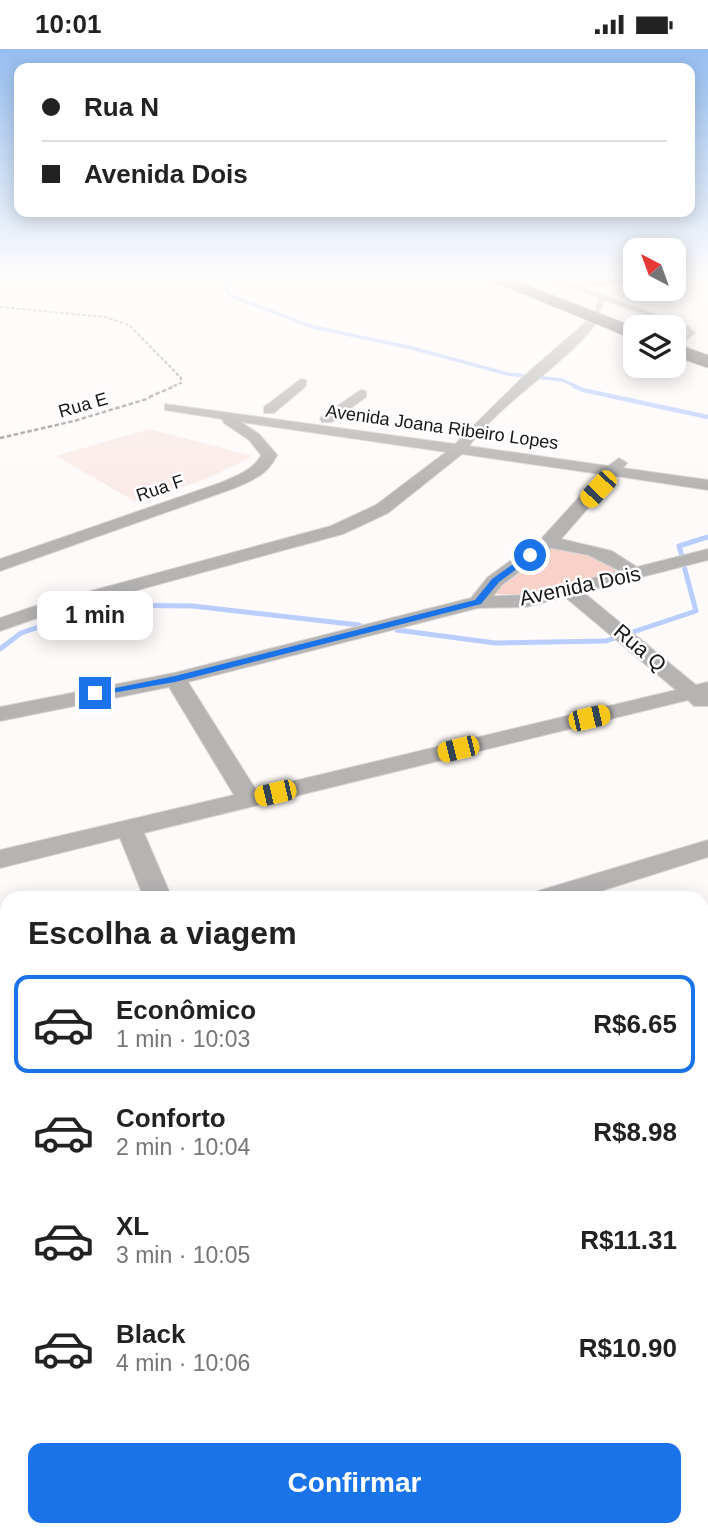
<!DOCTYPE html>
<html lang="pt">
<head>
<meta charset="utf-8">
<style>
	body { margin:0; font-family:Helvetica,sans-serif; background:#f6f6f6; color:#222; height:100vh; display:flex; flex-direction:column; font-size:26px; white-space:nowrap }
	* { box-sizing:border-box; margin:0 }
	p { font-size:23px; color:#767676 }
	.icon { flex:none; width:38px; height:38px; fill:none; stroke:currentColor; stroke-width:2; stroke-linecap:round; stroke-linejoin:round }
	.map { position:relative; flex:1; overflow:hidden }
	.sheet { position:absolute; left:0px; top:842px; width:709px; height:646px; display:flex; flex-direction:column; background:#fff; border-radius:21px 21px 0 0; box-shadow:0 4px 18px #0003 }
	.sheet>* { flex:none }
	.guide { position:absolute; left:14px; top:14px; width:681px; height:154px; border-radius:14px; box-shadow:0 4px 18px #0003; display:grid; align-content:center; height:154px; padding:0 28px; background:#fff }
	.needle { width:46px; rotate:319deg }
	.buttons { position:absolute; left:623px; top:189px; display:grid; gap:14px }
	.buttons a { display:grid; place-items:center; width:63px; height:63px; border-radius:14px; background:#fff; box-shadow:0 4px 18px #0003; font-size:35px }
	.end { position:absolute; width:32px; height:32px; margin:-16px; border:9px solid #1a73e8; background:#fff; box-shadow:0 0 0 4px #fff }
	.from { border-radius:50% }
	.bubble { position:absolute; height:49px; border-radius:14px; background:#fff; box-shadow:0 4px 18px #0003; font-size:23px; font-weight:700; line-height:49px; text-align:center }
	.car { position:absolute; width:21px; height:42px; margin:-21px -10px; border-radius:9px; box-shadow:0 0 5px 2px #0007; background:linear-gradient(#f5c518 24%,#345 0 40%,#f5c518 0 76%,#345 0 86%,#f5c518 0) }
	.guide b { display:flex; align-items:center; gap:24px; height:66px; font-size:26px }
	.guide b+b { border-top:2px solid #e0e0e0 }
	.guide i { width:18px; height:18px; background:#222 }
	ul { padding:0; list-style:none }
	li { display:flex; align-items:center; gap:21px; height:98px; margin:0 14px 10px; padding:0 14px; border:4px solid transparent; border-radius:14px }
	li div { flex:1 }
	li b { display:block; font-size:26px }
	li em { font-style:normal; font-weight:700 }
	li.on { border-color:#1a73e8 }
	li>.icon { width:63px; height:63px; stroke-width:1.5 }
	h2 { padding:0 28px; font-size:32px; line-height:84px }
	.action { display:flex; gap:14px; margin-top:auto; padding:14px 28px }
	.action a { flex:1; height:80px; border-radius:14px; background:#1a73e8; color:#fff; font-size:28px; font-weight:700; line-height:80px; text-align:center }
	.status { display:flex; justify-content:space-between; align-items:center; height:49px; padding:0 35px; background:#fff; direction:ltr }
	.status svg { height:19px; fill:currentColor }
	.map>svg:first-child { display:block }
</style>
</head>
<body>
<div class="status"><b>10:01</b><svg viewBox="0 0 49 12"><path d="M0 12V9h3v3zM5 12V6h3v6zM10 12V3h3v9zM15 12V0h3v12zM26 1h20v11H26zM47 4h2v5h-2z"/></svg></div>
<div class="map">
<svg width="708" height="1487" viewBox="0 0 708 1487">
	<rect width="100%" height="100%" fill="#fefaf9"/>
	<path fill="#faebe8" d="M 149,380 L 253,407 L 206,430 L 136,453 L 56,407 Z"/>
	<path fill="#f8d1c8" d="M 554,498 L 614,512 L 626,525 L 528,546 L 497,545 L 497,541 Z"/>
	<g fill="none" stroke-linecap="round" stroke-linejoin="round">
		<path stroke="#b9cdff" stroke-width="3.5" d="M 232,230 L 226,237 L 229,246 L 313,278 L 408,298 L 508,325 L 562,331 L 578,338"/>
		<path stroke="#b9cdff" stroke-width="4.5" d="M 574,337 L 583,341 L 708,368"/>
		<path stroke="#b9cdff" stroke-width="5" d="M 682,507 L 679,497 L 708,488
			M 397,581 L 495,594 L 606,592 L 696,562 L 684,517
			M 0,600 L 21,584 L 104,556 L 193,557 L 359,576"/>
		<defs>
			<path id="lane" d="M 552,230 L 560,230 L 689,278 L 695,284 L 674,300 L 674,295 L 688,284 L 685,280 L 604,251 L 598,269 L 593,270 L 599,249 Z"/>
			<path id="street" d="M 595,265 L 601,269 C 564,318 506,348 469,397 L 608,417 L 619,409 L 627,414 L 623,419 L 708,431 L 708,441 L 616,427 L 561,490 L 612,502 L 637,518 L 708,500 L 708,511 L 583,543 L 696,636 L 708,633 L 708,657 L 694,657 L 688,651 L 144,784 L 172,849 L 144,849 L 120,789 L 0,819 L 0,801 L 234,746 L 169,638 L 0,672 L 0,658 L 174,624 L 471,549 L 488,528 L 542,489 L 600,425 L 462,405 L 388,464 L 343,485 L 46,566 L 0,582 L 0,569 L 32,558 L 331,477 L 376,456 L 446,403 L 241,373 L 259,385 L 277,406 C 268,426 251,432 232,440 L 0,522 L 0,510 L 220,434 C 235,427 253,422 261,406 L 249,391 L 224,374 L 222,370 L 165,361 L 165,355 L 455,395 L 524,327 ZM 551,499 L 588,506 L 620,522 L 526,546 L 493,547 L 502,536 ZM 565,548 L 676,641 L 256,741 L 188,633 L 478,559 L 526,558 Z
				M 301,330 L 306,331 L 306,337 L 274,364 L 264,364 L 264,358 Z
				M 361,341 L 366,342 L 366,348 L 332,373 L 322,373 L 320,370 L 322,367 Z
				M 708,791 L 708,808 L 579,849 L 534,849 L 538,842 Z
				M 7,994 L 7,1020 L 0,1022 L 0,996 Z
				M 702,1152 L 708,1154 L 708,1191 L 702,1189 Z
				M 708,1212 L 708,1248 L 702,1250 L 702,1214 Z
				M 7,1389 L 7,1436 L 0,1439 L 0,1392 Z
				M 115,1480 L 164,1480 L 161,1487 L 113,1487 Z"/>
			<path id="highway" d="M 487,230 L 511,230 L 635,278 L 635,291 Z
				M 674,294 L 708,306 L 708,319 L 674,307 Z"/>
		</defs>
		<use href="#lane" stroke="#d9d6d5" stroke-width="2"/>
		<use href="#street" stroke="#d9d6d5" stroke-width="2"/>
		<use href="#highway" stroke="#d9d6d5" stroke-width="2"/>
		<path stroke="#989594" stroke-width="2" stroke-dasharray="3.5 2" stroke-linecap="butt" d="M 0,258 L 105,268 L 129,276 L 181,329 L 181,334 L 171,338"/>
		<path stroke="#989594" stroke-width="2.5" stroke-dasharray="4.5 2.5" stroke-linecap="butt" d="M 149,348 L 175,337
			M 0,389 L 74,372 L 150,349"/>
		<use href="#lane" fill="#b6b4b3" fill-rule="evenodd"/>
		<use href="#street" fill="#b6b4b3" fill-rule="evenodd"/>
		<use href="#highway" fill="#686362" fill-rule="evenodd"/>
	</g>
	<path fill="#da9685" d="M 575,230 L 635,230 L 635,231 L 594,238 Z"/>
	<path fill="#b27a6c" d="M 595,230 L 635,230 L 635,231 L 594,238 Z"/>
	<linearGradient id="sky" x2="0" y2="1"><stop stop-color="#95bef1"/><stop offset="0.52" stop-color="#fffdfc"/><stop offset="1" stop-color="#fffdfc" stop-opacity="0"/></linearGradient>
	<rect width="708" height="439" fill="url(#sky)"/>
	<path fill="#1a73e8" d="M 530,503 L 533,508 L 499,533 L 481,555 L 175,633 L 95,647 L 90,644 L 175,627 L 475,551 L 492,530 Z"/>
	<g text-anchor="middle" stroke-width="5" stroke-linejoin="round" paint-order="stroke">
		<g font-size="18" fill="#181616" stroke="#fff">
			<text transform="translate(83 356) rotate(-16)" y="6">Rua E</text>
			<text transform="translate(442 378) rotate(8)" y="6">Avenida Joana Ribeiro Lopes</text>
			<text transform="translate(160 439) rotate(-19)" y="6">Rua F</text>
		</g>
		<g font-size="21" fill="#181616" stroke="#fff">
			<text transform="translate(580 537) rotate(-12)" y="7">Avenida Dois</text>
			<text transform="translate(640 599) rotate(40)" y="7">Rua Q</text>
		</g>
	</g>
</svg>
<div class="buttons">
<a><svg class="needle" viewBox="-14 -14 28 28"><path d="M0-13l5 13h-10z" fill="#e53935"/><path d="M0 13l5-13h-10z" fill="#767676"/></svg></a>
<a><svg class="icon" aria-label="layers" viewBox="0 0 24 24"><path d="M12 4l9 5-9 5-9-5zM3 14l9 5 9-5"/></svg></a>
</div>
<i class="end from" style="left:530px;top:506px"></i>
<i class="end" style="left:95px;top:644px"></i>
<div class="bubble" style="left:37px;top:542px;width:116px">1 min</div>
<i class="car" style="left:598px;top:440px;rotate:223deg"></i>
<i class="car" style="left:589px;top:669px;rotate:77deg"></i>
<i class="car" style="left:458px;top:700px;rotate:256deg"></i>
<i class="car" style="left:275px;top:744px;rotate:257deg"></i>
<div class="guide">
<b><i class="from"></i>Rua N</b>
<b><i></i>Avenida Dois</b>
</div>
<section class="sheet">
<h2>Escolha a viagem</h2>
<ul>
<li class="on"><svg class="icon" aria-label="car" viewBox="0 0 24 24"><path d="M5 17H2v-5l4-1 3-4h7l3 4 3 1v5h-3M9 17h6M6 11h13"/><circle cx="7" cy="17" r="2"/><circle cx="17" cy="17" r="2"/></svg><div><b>Econômico</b><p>1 min · 10:03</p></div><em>R$6.65</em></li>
<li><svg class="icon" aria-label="car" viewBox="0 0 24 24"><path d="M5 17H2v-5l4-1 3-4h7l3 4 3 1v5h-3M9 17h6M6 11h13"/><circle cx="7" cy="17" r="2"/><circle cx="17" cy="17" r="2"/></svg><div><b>Conforto</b><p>2 min · 10:04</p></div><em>R$8.98</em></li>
<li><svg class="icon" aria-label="car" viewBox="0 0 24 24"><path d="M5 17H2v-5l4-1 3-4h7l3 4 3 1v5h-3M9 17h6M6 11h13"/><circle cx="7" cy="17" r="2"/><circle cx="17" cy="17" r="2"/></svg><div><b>XL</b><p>3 min · 10:05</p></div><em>R$11.31</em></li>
<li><svg class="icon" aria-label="car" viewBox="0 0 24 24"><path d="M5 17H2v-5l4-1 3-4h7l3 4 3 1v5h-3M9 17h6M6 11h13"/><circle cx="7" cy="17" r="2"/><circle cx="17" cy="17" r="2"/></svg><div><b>Black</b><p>4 min · 10:06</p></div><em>R$10.90</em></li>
</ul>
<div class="action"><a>Confirmar</a></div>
</section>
</div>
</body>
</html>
